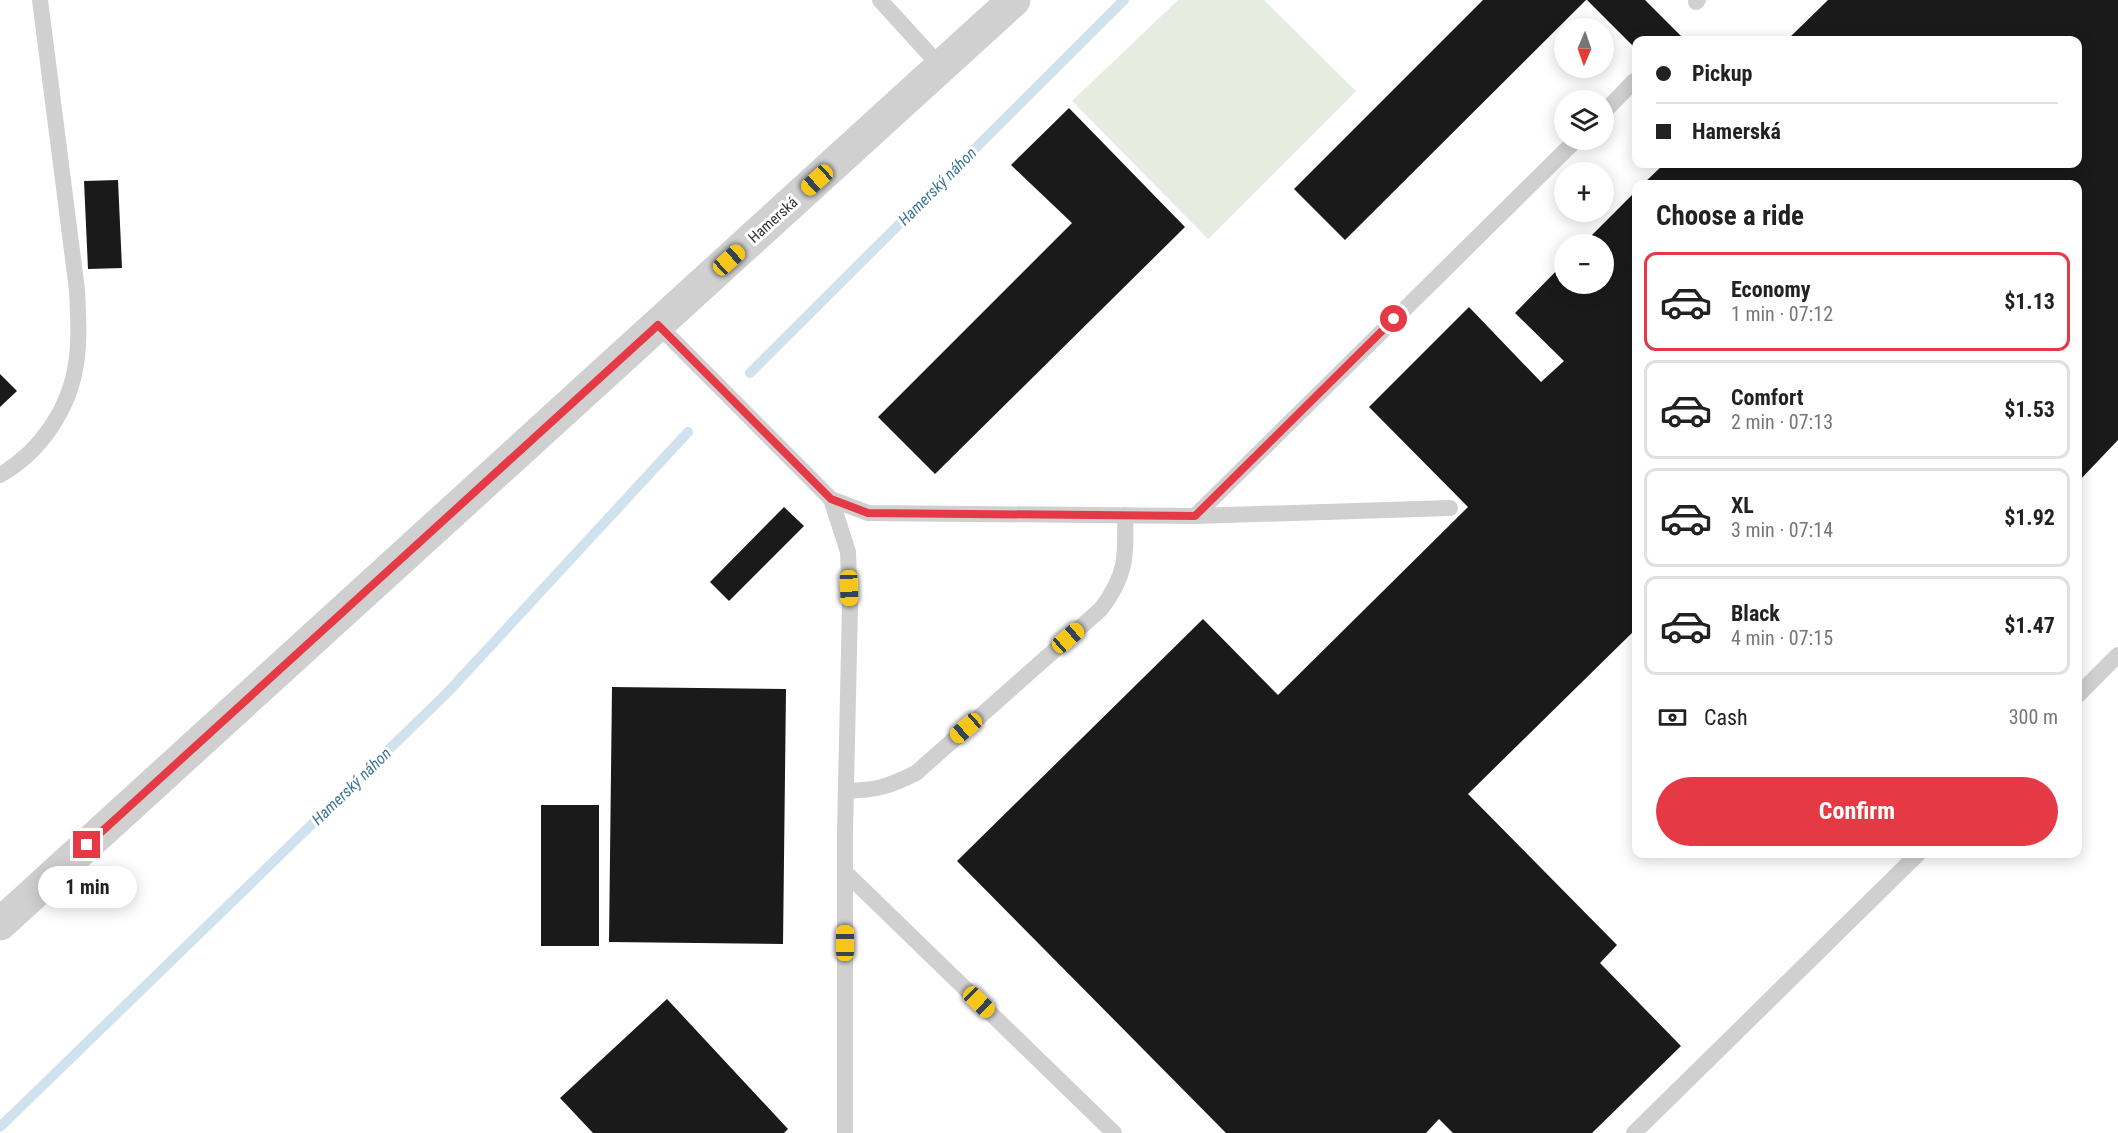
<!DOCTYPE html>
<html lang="en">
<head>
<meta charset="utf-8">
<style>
	body { margin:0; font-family:"Roboto Condensed",sans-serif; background:#f2f2f2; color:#222; height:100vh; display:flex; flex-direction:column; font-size:22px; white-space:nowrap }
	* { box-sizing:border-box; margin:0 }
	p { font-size:20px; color:#767676 }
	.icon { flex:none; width:33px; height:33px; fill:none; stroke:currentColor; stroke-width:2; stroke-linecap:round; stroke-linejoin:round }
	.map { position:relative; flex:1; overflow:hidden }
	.drawer { position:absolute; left:1632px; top:180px; width:450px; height:678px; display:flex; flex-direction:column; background:#fff; border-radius:12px; box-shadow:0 3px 15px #0003 }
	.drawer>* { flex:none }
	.guide { position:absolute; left:1632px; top:36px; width:450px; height:132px; border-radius:12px; box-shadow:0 3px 15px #0003; display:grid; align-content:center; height:132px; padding:0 24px; background:#fff }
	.needle { width:39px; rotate:182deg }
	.buttons { position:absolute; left:1554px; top:18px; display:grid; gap:12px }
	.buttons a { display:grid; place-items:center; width:60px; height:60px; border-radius:50%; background:#fff; box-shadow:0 3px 15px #0003; font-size:30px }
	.end { position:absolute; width:27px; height:27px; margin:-14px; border:8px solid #e63946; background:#fff; box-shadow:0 0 0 3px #fff }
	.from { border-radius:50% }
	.bubble { position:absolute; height:42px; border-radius:21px; background:#fff; box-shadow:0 3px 15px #0003; font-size:20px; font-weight:700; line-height:42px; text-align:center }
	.car { position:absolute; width:18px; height:36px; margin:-18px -9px; border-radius:8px; box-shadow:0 0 4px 2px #0007; background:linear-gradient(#f5c518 24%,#345 0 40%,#f5c518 0 76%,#345 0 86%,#f5c518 0) }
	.guide b { display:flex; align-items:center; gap:21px; height:57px; font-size:22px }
	.guide b+b { border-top:2px solid #e0e0e0 }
	.guide i { width:15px; height:15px; background:#222 }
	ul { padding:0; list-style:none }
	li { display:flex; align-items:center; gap:18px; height:99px; margin:0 12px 9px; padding:0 12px; border:3px solid #e0e0e0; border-radius:12px }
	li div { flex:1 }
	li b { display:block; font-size:22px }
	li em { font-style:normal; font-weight:700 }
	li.selected { border-color:#e63946 }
	li>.icon { width:54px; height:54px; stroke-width:1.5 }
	h2 { padding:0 24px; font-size:27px; line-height:72px }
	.pay { display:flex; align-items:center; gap:15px; height:66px; padding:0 24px; font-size:22px }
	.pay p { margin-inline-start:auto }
	.primary-button { display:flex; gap:12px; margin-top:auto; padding:12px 24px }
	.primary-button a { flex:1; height:69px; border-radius:36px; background:#e63946; color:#fff; font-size:24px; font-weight:700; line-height:69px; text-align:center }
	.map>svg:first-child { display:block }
</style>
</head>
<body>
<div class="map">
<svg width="2118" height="1133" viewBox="0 0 2118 1133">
	<rect width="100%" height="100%" fill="#fff"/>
	<path fill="#e6ecdf" d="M 1178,0 L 1264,0 L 1356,91 L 1208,239 L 1072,101 Z"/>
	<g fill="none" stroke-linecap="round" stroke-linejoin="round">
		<path stroke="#cfe2ee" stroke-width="10" d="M 750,373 L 1124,0
			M 0,1127 L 447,693 L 688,432"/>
	</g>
	<path fill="#1a1a1a" d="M 1483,0 L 1586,0 L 1345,240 L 1294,189 Z
		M 1587,0 L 1645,0 L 1685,40 L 1636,40 L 1636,49 Z
		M 1828,0 L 2118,0 L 2118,440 L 2078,482 L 2078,184 L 1643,184 L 1664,164 L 2078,164 L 2078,40 L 1787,40 Z
		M 1069,108 L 1185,227 L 935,474 L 878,417 L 1072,223 L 1011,165 Z
		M 118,180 L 122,268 L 88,269 L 84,181 Z
		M 1636,191 L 1636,629 L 1468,794 L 1617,945 L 1600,963 L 1681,1046 L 1592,1133 L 1453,1133 L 1439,1119 L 1426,1133 L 1226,1133 L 957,861 L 1203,619 L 1278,695 L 1468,507 L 1369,407 L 1469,307 L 1541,382 L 1564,361 L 1515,313 L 1564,263 L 1564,284 L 1604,284 L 1604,244 L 1583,244 Z
		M 0,374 L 17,391 L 0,407 Z
		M 784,507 L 804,526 L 729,601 L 710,582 Z
		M 612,687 L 786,689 L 783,944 L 609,942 Z
		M 541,805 L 599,805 L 599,946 L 541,946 Z
		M 667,999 L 788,1129 L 784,1133 L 593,1133 L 560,1098 Z"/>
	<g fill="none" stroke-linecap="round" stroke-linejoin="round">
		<path stroke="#d0d0d0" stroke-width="16" d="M 880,0 L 941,67
			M 1696,2 L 1698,0
			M 1604,112 L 1634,81
			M 658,325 L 831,499 L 868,513 L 1195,516 L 1450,508
			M 0,475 C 40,452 69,410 76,364 C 80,340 78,315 77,290 L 40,0
			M 831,499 L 848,552 L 850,605 L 845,832 L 845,1133
			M 1195,516 L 1576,140
			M 2078,695 L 2118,655
			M 846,791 C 877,790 888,787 916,773 L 1101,609 C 1127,575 1126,556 1125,515
			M 845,872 L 1114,1133
			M 1634,1133 L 1918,854"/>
		<path stroke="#d0d0d0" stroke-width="33" d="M 0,924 L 1014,0"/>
	</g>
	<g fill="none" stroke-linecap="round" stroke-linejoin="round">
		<path stroke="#e63946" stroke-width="8" d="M 87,845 L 658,325 L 831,499 L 868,513 L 1195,516 L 1394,319"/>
	</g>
	<g text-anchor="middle" stroke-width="6" stroke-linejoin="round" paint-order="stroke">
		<g font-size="15" fill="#333" stroke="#fff">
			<text transform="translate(773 220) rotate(-42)" y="5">Hamerská</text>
		</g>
		<g font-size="16" font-style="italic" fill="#3f7597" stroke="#fff">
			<text transform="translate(937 186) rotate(-45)" y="6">Hamerský náhon</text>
			<text transform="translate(351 786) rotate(-44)" y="6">Hamerský náhon</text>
		</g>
	</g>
</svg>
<div class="buttons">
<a><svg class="needle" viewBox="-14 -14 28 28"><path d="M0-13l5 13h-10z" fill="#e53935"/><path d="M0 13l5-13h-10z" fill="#767676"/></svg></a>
<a><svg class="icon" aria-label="layers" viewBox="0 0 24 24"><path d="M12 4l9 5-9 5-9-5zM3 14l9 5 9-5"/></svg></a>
<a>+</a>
<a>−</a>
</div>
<i class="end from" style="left:1394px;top:319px"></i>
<i class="end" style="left:87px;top:845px"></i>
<div class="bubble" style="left:38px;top:866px;width:99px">1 min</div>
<i class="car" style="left:817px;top:180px;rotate:228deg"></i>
<i class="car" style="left:729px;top:260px;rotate:48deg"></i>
<i class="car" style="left:849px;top:588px;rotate:178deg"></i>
<i class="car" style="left:1068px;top:638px;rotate:49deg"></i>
<i class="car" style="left:966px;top:728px;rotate:229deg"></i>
<i class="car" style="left:845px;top:943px;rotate:0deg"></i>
<i class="car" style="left:979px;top:1002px;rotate:134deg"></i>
<div class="guide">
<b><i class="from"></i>Pickup</b>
<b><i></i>Hamerská</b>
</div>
<section class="drawer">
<h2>Choose a ride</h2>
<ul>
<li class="selected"><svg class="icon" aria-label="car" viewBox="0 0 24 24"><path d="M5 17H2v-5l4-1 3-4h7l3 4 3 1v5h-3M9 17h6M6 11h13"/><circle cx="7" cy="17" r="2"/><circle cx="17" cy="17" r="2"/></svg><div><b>Economy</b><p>1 min · 07:12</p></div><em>$1.13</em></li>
<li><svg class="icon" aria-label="car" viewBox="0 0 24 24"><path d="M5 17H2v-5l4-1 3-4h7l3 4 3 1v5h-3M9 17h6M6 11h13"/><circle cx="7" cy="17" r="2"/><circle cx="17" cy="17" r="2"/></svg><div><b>Comfort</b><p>2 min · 07:13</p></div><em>$1.53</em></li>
<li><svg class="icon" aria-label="car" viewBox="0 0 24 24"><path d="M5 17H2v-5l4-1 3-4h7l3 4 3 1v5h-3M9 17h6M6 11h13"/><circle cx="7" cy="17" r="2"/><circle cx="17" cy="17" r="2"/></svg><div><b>XL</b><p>3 min · 07:14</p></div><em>$1.92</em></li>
<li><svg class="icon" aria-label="car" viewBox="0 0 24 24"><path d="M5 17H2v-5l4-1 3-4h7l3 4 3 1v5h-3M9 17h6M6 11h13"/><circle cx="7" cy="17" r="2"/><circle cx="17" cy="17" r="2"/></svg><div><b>Black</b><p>4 min · 07:15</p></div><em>$1.47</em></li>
</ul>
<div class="pay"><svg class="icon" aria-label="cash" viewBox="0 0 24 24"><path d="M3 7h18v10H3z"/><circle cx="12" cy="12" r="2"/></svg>Cash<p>300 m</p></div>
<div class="primary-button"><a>Confirm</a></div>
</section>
</div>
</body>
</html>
